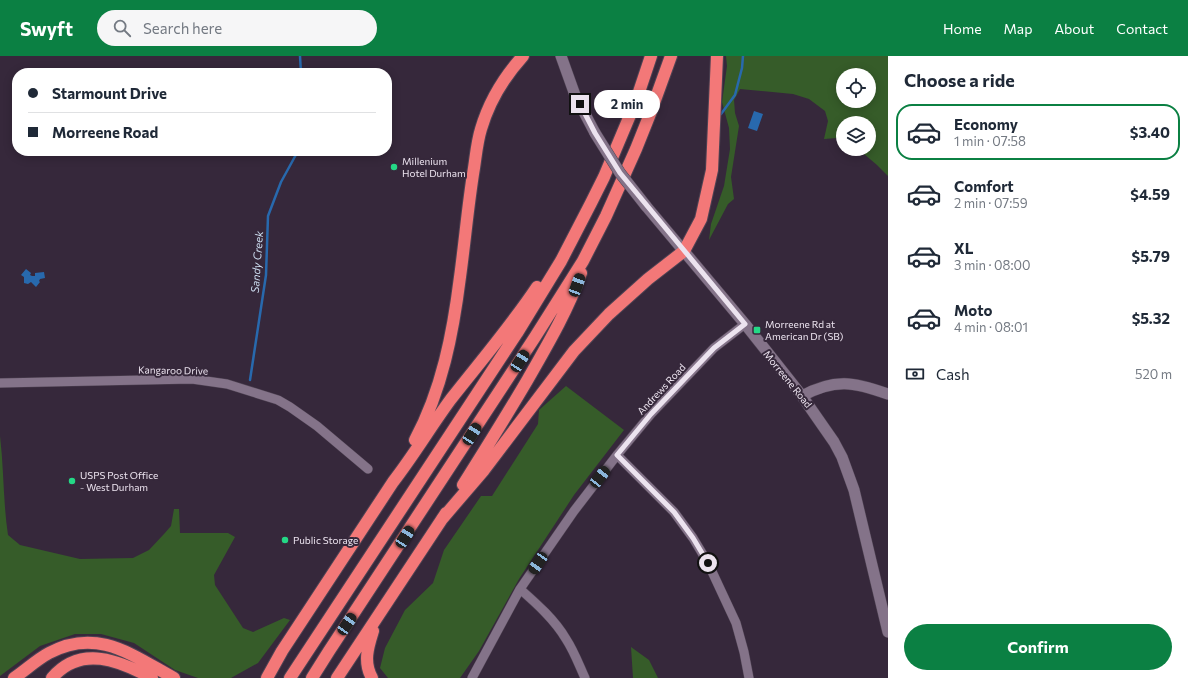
<!DOCTYPE html>
<html lang="en">
<head>
<meta charset="utf-8">
<style>
	body { margin:0; font-family:Commissioner,sans-serif; background:#f6f6f7; color:#1f2937; height:100vh; display:flex; flex-direction:column; font-size:15px; white-space:nowrap }
	* { box-sizing:border-box; margin:0 }
	p { font-size:13px; color:#747a83 }
	.icon { flex:none; width:22px; height:22px; fill:none; stroke:currentColor; stroke-width:2; stroke-linecap:round; stroke-linejoin:round }
	.map { position:relative; flex:1; overflow:hidden }
	.sheet { display:flex; flex-direction:column; background:#fff; width:300px }
	.sheet>* { flex:none }
	.banner { position:absolute; left:12px; top:12px; width:380px; height:88px; border-radius:16px; box-shadow:0 2px 10px #0003; display:grid; align-content:center; height:88px; padding:0 16px; background:#fff }
	.controls { position:absolute; left:836px; top:12px; display:grid; gap:8px }
	.controls a { display:grid; place-items:center; width:40px; height:40px; border-radius:50%; background:#fff; box-shadow:0 2px 10px #0003; font-size:20px }
	.end { position:absolute; width:18px; height:18px; margin:-9px; border:5px solid #ece3ef; background:#111; box-shadow:0 0 0 2px #111 }
	.from { border-radius:50% }
	.bubble { position:absolute; height:28px; border-radius:14px; background:#fff; box-shadow:0 2px 10px #0003; font-size:13px; font-weight:700; line-height:28px; text-align:center }
	.car { position:absolute; width:12px; height:24px; margin:-12px -6px; border-radius:5px; box-shadow:0 0 3px 1px #0007; background:linear-gradient(#222 24%,#8ab4d8 0 40%,#222 0 76%,#8ab4d8 0 86%,#222 0) }
	.banner b { display:flex; align-items:center; gap:14px; height:38px; font-size:15px }
	.banner b+b { border-top:1px solid #e0e1e3 }
	.banner i { width:10px; height:10px; background:#1f2937 }
	ul { padding:0; list-style:none }
	li { display:flex; align-items:center; gap:12px; height:56px; margin:0 8px 6px; padding:0 8px; border:2px solid transparent; border-radius:16px }
	li div { flex:1 }
	li b { display:block; font-size:15px }
	li em { font-style:normal; font-weight:700 }
	li.selected { border-color:#0b8043 }
	li>.icon { width:36px; height:36px; stroke-width:1.5 }
	h2 { padding:0 16px; font-size:18px; line-height:48px }
	.pay { display:flex; align-items:center; gap:10px; height:44px; padding:0 16px; font-size:15px }
	.pay p { margin-inline-start:auto }
	.button { display:flex; gap:8px; margin-top:auto; padding:8px 16px }
	.button a { flex:1; height:46px; border-radius:24px; background:#0b8043; color:#fff; font-size:16px; font-weight:700; line-height:46px; text-align:center }
	header { display:flex; align-items:center; gap:24px; box-sizing:border-box; height:56px; padding:0 20px; background:#0b8043; color:#fff }
	header strong { font-size:19px }
	nav { display:flex; gap:22px; margin-inline-start:auto; font-size:14px }
	.search { width:280px; height:36px; background:#f6f6f7; display:flex; align-items:center; gap:10px; box-sizing:border-box; padding:0 14px; border-radius:22px; color:#747a83; font-size:15px }
	main { display:flex; flex:1; min-height:0 }
	.map>svg:first-child { display:block }
</style>
</head>
<body>
<header>
<strong>Swyft</strong>
<div class="search"><svg class="icon" aria-label="search" viewBox="0 0 24 24"><circle cx="10" cy="10" r="6"/><path d="M15 15l6 6"/></svg>Search here</div>
<nav><a>Home</a><a>Map</a><a>About</a><a>Contact</a></nav>
</header>
<main>
<div class="map">
<svg width="888" height="622" viewBox="0 0 888 622">
	<rect width="100%" height="100%" fill="#36283b"/>
	<path fill="#365c29" fill-rule="evenodd" d="M 726,0 L 888,0 L 888,120 L 877,109 L 858,93 L 869,93 L 869,67 L 843,67 L 843,85 L 837,82 L 824,83 L 828,65 L 825,55 L 809,43 L 793,38 L 740,33 L 734,44 L 735,57 L 739,70 L 731,121 L 734,143 L 728,148 L 709,184 L 711,168 L 724,130 L 730,93 L 729,72 L 722,46 L 727,10 ZM 843,19 L 869,19 L 869,45 L 843,45 Z
		M 566,330 L 624,374 L 574,439 L 519,523 L 479,595 L 460,622 L 388,622 L 380,612 L 385,592 L 405,554 L 433,527 L 444,494 L 481,440 L 492,440 L 538,368 L 539,354 Z
		M 0,380 C 4,413 3,446 8,479 L 20,489 L 80,503 L 133,502 L 149,494 L 164,478 L 171,470 L 174,453 L 179,453 L 180,477 L 228,477 L 235,481 L 214,519 L 215,529 L 243,572 L 253,576 L 284,562 L 290,564 L 258,607 L 231,622 L 198,622 L 175,614 L 134,587 L 101,578 L 75,578 L 40,590 L 0,620 Z
		M 631,591 L 649,604 L 658,622 L 633,622 Z"/>
	<path fill="#2869ad" d="M 754,55 L 763,58 L 757,75 L 748,72 Z
		M 26,213 L 31,217 L 30,219 L 32,220 L 35,220 L 35,217 L 44,216 L 45,222 L 40,223 L 39,225 L 40,226 L 36,231 L 31,226 L 28,228 L 24,227 L 24,221 L 21,219 Z"/>
	<g fill="none" stroke-linecap="round" stroke-linejoin="round">
		<path stroke="#2869ad" stroke-width="2.5" d="M 300,0 L 301,17
			M 721,58 L 735,39 L 742,12 L 743,0
			M 250,324 L 266,219 L 268,160 L 281,126 L 298,95"/>
		<defs>
			<path id="minor" d="M 0,327 L 192,323 L 227,328 L 278,344 L 290,351 L 317,370 L 368,413
				M 617,399 L 674,456 L 693,482 L 708,507 L 736,567 L 744,596 L 749,622
				M 520,533 C 537,548 555,564 566,583 C 574,595 579,609 585,622
				M 472,622 L 520,533 L 574,455 L 617,399 L 651,358 L 714,292 L 745,268"/>
			<path id="tertiary" d="M 561,0 L 575,39 L 595,77
				M 646,150 L 745,268 L 802,340 L 834,386 L 842,401 L 854,434 L 888,576
				M 802,340 C 835,322 854,326 888,338"/>
			<path id="motorway" d="M 415,384 C 442,334 453,277 460,221 C 465,185 468,148 474,112 C 476,99 477,86 481,73 C 489,46 504,21 523,0
				M 463,429 C 485,394 507,359 528,323 C 548,288 568,254 581,217
				M 442,463 L 484,414 L 574,295 L 609,258 L 648,223 L 684,195 L 701,163 L 712,114 L 717,0
				M 14,622 C 26,614 36,604 49,597 C 97,571 132,599 174,622
				M 52,622 C 81,588 120,605 152,622
				M 267,622 L 282,595 L 393,426 C 414,399 431,370 451,343 C 480,306 511,270 537,231
				M 290,622 L 517,277 L 561,205 L 591,147 L 604,121 L 636,45 L 651,0
				M 312,622 L 329,595 L 535,281 L 583,205 L 606,160 L 636,93 L 650,58 L 671,0
				M 337,622 L 446,457
				M 372,622 C 363,606 368,591 373,575"/>
		</defs>
		<use href="#minor" stroke="#4f4353" stroke-width="10"/>
		<use href="#tertiary" stroke="#4f4353" stroke-width="12"/>
		<use href="#motorway" stroke="#4f4353" stroke-width="14"/>
		<use href="#minor" stroke="#847389" stroke-width="9"/>
		<use href="#tertiary" stroke="#847389" stroke-width="11"/>
		<use href="#motorway" stroke="#f37878" stroke-width="12"/>
		<defs>
			<path id="tertiary-bridge" d="M 595,77 L 620,117 L 646,150"/>
		</defs>
		<use href="#tertiary-bridge" stroke="#4f4353" stroke-width="12" stroke-linecap="butt"/>
		<use href="#tertiary-bridge" stroke="#847389" stroke-width="11"/>
	</g>
	<g fill="none" stroke-linecap="round" stroke-linejoin="round">
		<path stroke="#ece3ef" stroke-width="5" d="M 580,48 L 595,77 L 620,117 L 745,268 L 714,292 L 651,358 L 617,399 L 674,456 L 693,482 L 708,507"/>
	</g>
	<g fill="#24d886" stroke="#36283b" stroke-width="1.5">
		<circle cx="394" cy="111" r="4"/>
		<rect x="753" y="270" width="8" height="8" rx="2"/>
		<circle cx="72" cy="425" r="4"/>
		<circle cx="285" cy="484" r="4"/>
	</g>
	<g text-anchor="middle" stroke-width="4" stroke-linejoin="round" paint-order="stroke">
		<g font-size="10" fill="#ece3ef" stroke="#36283b" text-anchor="start">
			<text x="402" y="109">Millenium<tspan x="402" dy="12">Hotel Durham</tspan></text>
			<text x="765" y="272">Morreene Rd at<tspan x="765" dy="12">American Dr (SB)</tspan></text>
			<text x="80" y="423">USPS Post Office<tspan x="80" dy="12">- West Durham</tspan></text>
			<text x="293" y="488">Public Storage</text>
		</g>
		<g font-size="10" fill="#ece3ef" stroke="#36283b">
			<text transform="translate(173 314) rotate(1)" y="4">Kangaroo Drive</text>
			<text transform="translate(788 323) rotate(51)" y="4">Morreene Road</text>
			<text transform="translate(661 333) rotate(-47)" y="4">Andrews Road</text>
		</g>
		<g font-size="11" font-style="italic" fill="#cbdbee" stroke="#36283b">
			<text transform="translate(257 206) rotate(-86)" y="4">Sandy Creek</text>
		</g>
	</g>
</svg>
<div class="controls">
<a><svg class="icon" aria-label="locate" viewBox="0 0 24 24"><circle cx="12" cy="12" r="6"/><path d="M12 2v4M12 18v4M2 12h4M18 12h4"/></svg></a>
<a><svg class="icon" aria-label="layers" viewBox="0 0 24 24"><path d="M12 4l9 5-9 5-9-5zM3 14l9 5 9-5"/></svg></a>
</div>
<i class="end from" style="left:708px;top:507px"></i>
<i class="end" style="left:580px;top:48px"></i>
<div class="bubble" style="left:594px;top:34px;width:66px">2 min</div>
<i class="car" style="left:577px;top:229px;rotate:20deg"></i>
<i class="car" style="left:520px;top:305px;rotate:33deg"></i>
<i class="car" style="left:472px;top:378px;rotate:33deg"></i>
<i class="car" style="left:600px;top:421px;rotate:38deg"></i>
<i class="car" style="left:405px;top:481px;rotate:33deg"></i>
<i class="car" style="left:538px;top:507px;rotate:214deg"></i>
<i class="car" style="left:347px;top:568px;rotate:34deg"></i>
<div class="banner">
<b><i class="from"></i>Starmount Drive</b>
<b><i></i>Morreene Road</b>
</div>
</div>
<section class="sheet">
<h2>Choose a ride</h2>
<ul>
<li class="selected"><svg class="icon" aria-label="car" viewBox="0 0 24 24"><path d="M5 17H2v-5l4-1 3-4h7l3 4 3 1v5h-3M9 17h6M6 11h13"/><circle cx="7" cy="17" r="2"/><circle cx="17" cy="17" r="2"/></svg><div><b>Economy</b><p>1 min · 07:58</p></div><em>$3.40</em></li>
<li><svg class="icon" aria-label="car" viewBox="0 0 24 24"><path d="M5 17H2v-5l4-1 3-4h7l3 4 3 1v5h-3M9 17h6M6 11h13"/><circle cx="7" cy="17" r="2"/><circle cx="17" cy="17" r="2"/></svg><div><b>Comfort</b><p>2 min · 07:59</p></div><em>$4.59</em></li>
<li><svg class="icon" aria-label="car" viewBox="0 0 24 24"><path d="M5 17H2v-5l4-1 3-4h7l3 4 3 1v5h-3M9 17h6M6 11h13"/><circle cx="7" cy="17" r="2"/><circle cx="17" cy="17" r="2"/></svg><div><b>XL</b><p>3 min · 08:00</p></div><em>$5.79</em></li>
<li><svg class="icon" aria-label="car" viewBox="0 0 24 24"><path d="M5 17H2v-5l4-1 3-4h7l3 4 3 1v5h-3M9 17h6M6 11h13"/><circle cx="7" cy="17" r="2"/><circle cx="17" cy="17" r="2"/></svg><div><b>Moto</b><p>4 min · 08:01</p></div><em>$5.32</em></li>
</ul>
<div class="pay"><svg class="icon" aria-label="cash" viewBox="0 0 24 24"><path d="M3 7h18v10H3z"/><circle cx="12" cy="12" r="2"/></svg>Cash<p>520 m</p></div>
<div class="button"><a>Confirm</a></div>
</section>
</main>
</body>
</html>
